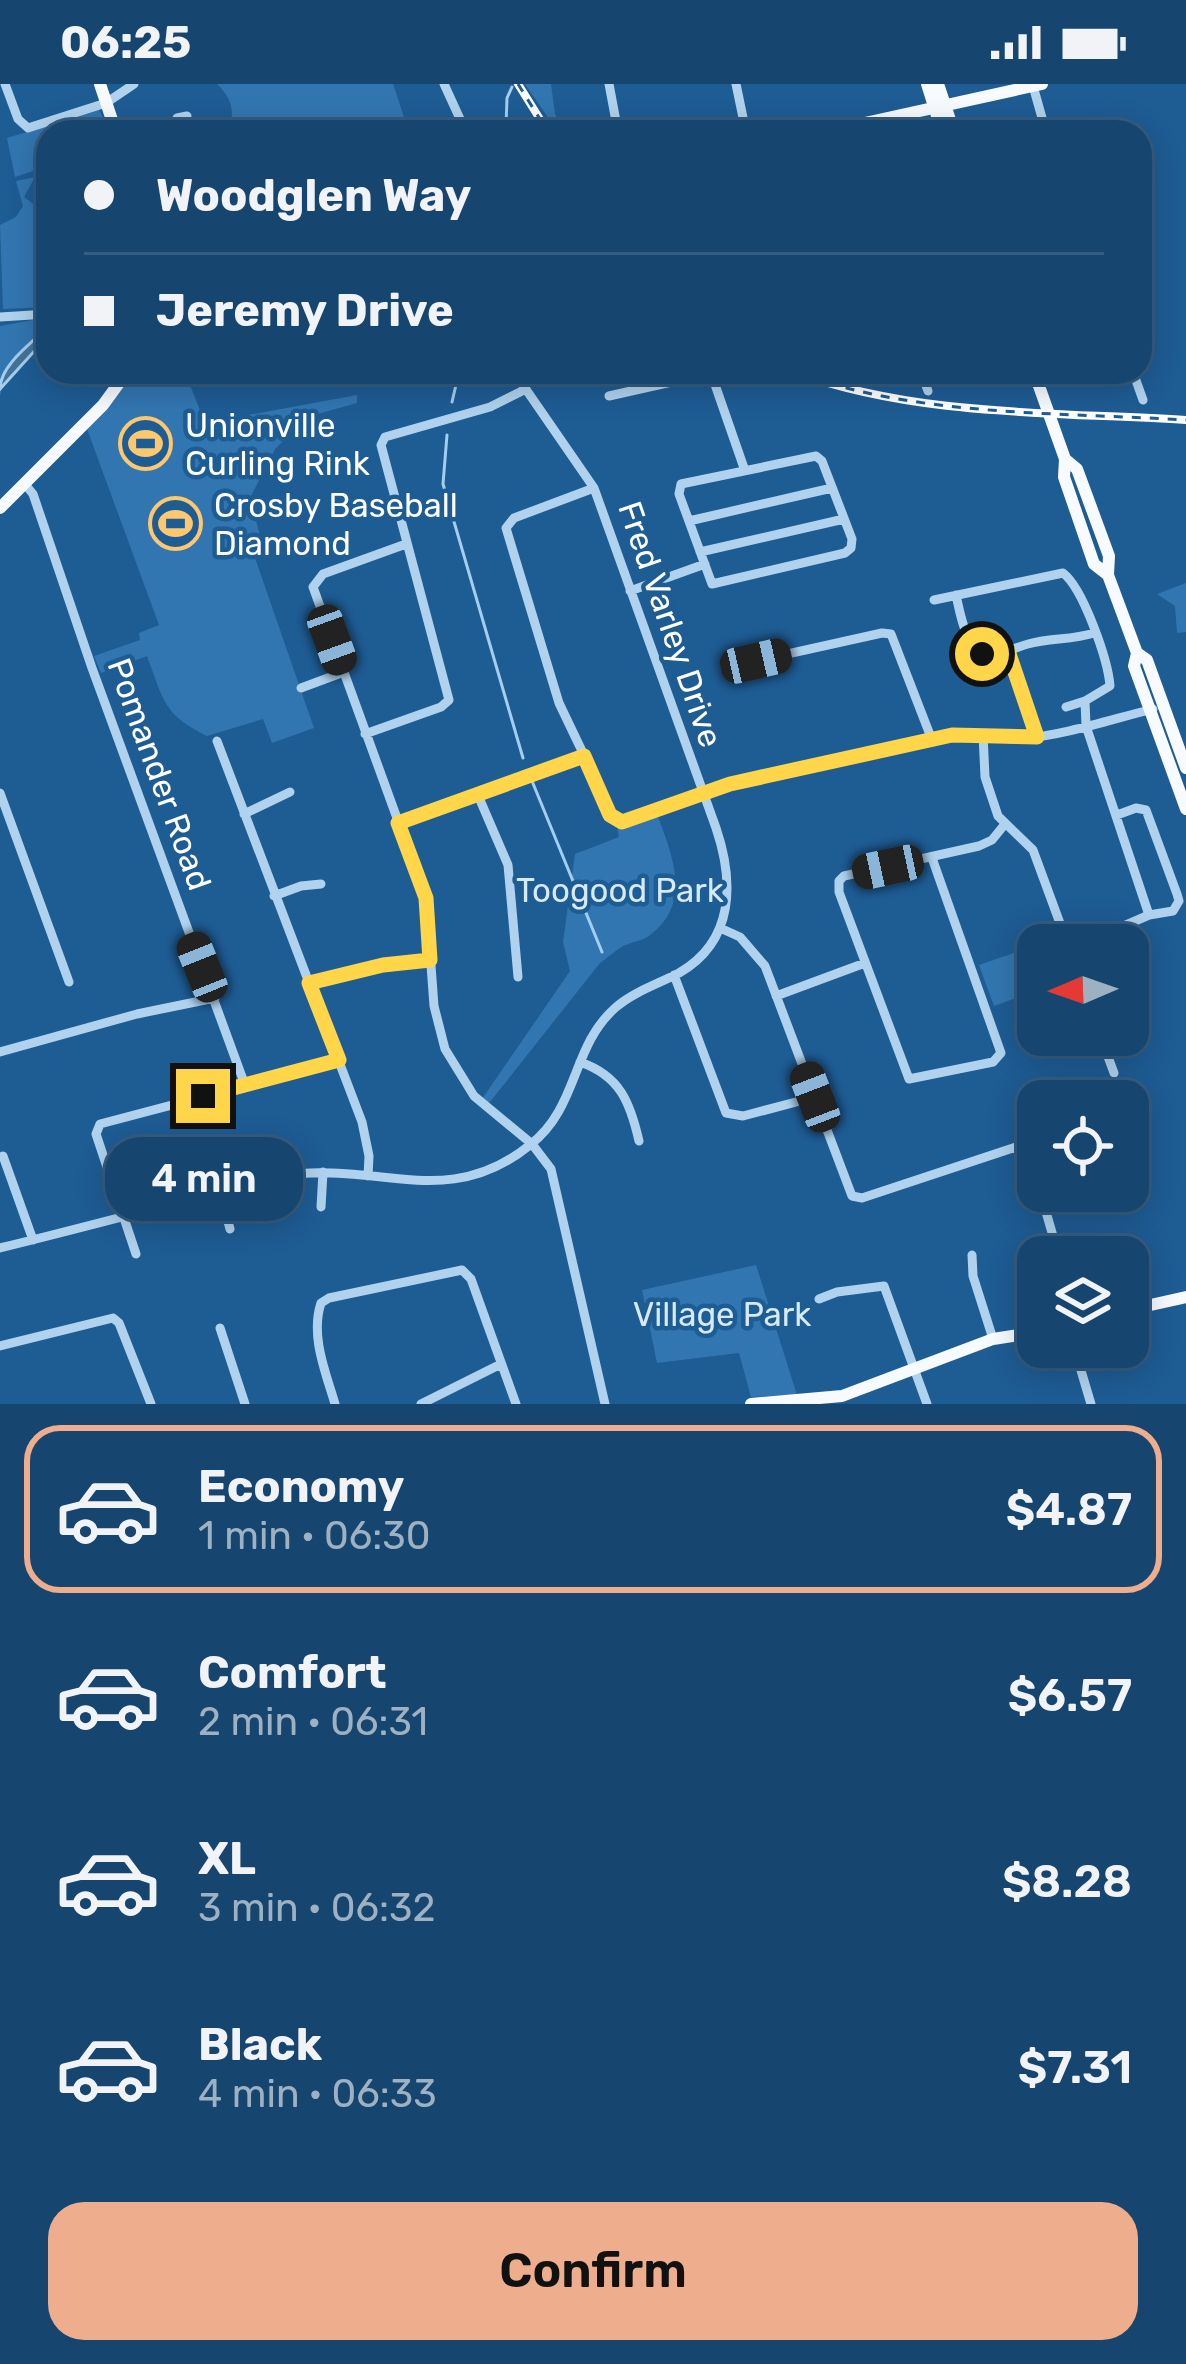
<!DOCTYPE html>
<html lang="en">
<head>
<meta charset="utf-8">
<style>
	body { margin:0; font-family:Rubik,sans-serif; background:#234f77; color:#f1f3f6; height:100vh; display:flex; flex-direction:column; font-size:45px; white-space:nowrap }
	* { box-sizing:border-box; margin:0 }
	p { font-size:39px; color:#9eb1c3 }
	.icon { flex:none; width:66px; height:66px; fill:none; stroke:currentColor; stroke-width:2; stroke-linecap:round; stroke-linejoin:round }
	.map { position:relative; height:1320px; overflow:hidden }
	.side { display:flex; flex-direction:column; background:#16456f; flex:1 }
	.side>* { flex:none }
	.hud { position:absolute; left:36px; top:36px; width:1116px; height:264px; border-radius:36px; box-shadow:0 6px 30px #0003,0 0 0 3px #355d82; display:grid; align-content:center; height:264px; padding:0 48px; background:#16456f }
	.needle { width:78px; rotate:268deg }
	.controls { position:absolute; left:1017px; top:840px; display:grid; gap:24px }
	.controls a { display:grid; place-items:center; width:132px; height:132px; border-radius:24px; background:#16456f; box-shadow:0 6px 30px #0003,0 0 0 3px #355d82; font-size:60px }
	.end { position:absolute; width:54px; height:54px; margin:-27px; border:15px solid #ffd54a; background:#111; box-shadow:0 0 0 6px #111 }
	.from { border-radius:50% }
	.bubble { position:absolute; height:84px; border-radius:36px; background:#16456f; box-shadow:0 6px 30px #0003,0 0 0 3px #355d82; font-size:39px; font-weight:600; line-height:84px; text-align:center }
	.car { position:absolute; width:36px; height:72px; margin:-36px -18px; border-radius:15px; box-shadow:0 0 9px 3px #0007; background:linear-gradient(#222 24%,#8ab4d8 0 40%,#222 0 76%,#8ab4d8 0 86%,#222 0) }
	.hud b { display:flex; align-items:center; gap:42px; height:114px; font-size:45px }
	.hud b+b { border-top:3px solid #355d82 }
	.hud i { width:30px; height:30px; background:#f1f3f6 }
	ul { padding:21px 0 0; list-style:none }
	li { display:flex; align-items:center; gap:36px; height:168px; margin:0 24px 18px; padding:0 24px; border:6px solid transparent; border-radius:36px }
	li div { flex:1 }
	li b { display:block; font-size:45px }
	li em { font-style:normal; font-weight:600 }
	li.selected { border-color:#eead8d }
	li>.icon { width:108px; height:108px; stroke-width:1.5 }
	.action { display:flex; gap:24px; margin-top:auto; padding:24px 48px }
	.action a { flex:1; height:138px; border-radius:36px; background:#eead8d; color:#111; font-size:48px; font-weight:600; line-height:138px; text-align:center }
	.status { display:flex; justify-content:space-between; align-items:center; height:84px; padding:0 60px; background:#16456f; direction:ltr }
	.status svg { height:33px; fill:currentColor }
	.map>svg:first-child { display:block }
</style>
</head>
<body>
<div class="status"><b>06:25</b><svg viewBox="0 0 49 12"><path d="M0 12V9h3v3zM5 12V6h3v6zM10 12V3h3v9zM15 12V0h3v12zM26 1h20v11H26zM47 4h2v5h-2z"/></svg></div>
<div class="map">
<svg width="1186" height="1320" viewBox="0 0 1186 1320">
	<rect width="100%" height="100%" fill="#1e5c94"/>
	<path fill="#3276b1" d="M 217,0 L 393,0 L 409,48 L 228,48 C 235,28 233,15 217,0 Z
		M 525,0 L 551,0 L 555,30 L 562,42 L 558,48 Z
		M 99,26 L 111,48 L 48,48 L 48,88 L 42,84 L 15,93 L 7,54 Z
		M 35,93 L 24,113 L 48,131 L 48,223 L 3,225 L 0,141 L 16,133 L 23,122 L 16,97 Z
		M 44,234 L 48,235 L 48,243 L 7,285 L 0,312 L 0,242 Z
		M 135,288 L 185,288 L 205,339 L 357,311 L 357,319 L 307,333 L 275,365 L 250,414 L 263,463 L 253,468 L 314,644 L 272,659 L 263,635 L 207,652 C 163,630 164,617 147,572 L 101,589 L 94,572 L 140,556 L 139,549 L 159,541 L 87,345 Z
		M 1186,499 L 1186,548 L 1177,549 L 1175,522 L 1157,510 Z
		M 656,727 C 671,769 694,818 650,851 C 643,857 631,858 623,862 C 615,867 607,874 600,879 L 486,1023 L 480,1018 L 570,887 L 563,858 L 575,770 L 619,753 L 617,742 Z
		M 1063,852 L 1066,861 L 1038,861 L 1038,906 L 994,922 L 979,881 Z
		M 756,1181 L 797,1311 L 751,1313 L 739,1269 L 657,1279 L 642,1206 Z"/>
	<path fill="#467299" stroke="#a3cef0" stroke-width="3" d="M 48,243 L 48,252 L 0,305 C 0,281 32,259 48,243 Z"/>
	<g fill="none" stroke-linecap="round" stroke-linejoin="round">
		<path stroke="#a3cef0" stroke-width="3" d="M 497,48 L 506,42 L 507,14 L 512,3
			M 452,318 L 459,288
			M 447,351 L 443,400 L 523,674
			M 532,697 L 602,868"/>
		<path stroke="#b0d2ee" stroke-width="9" d="M 5,0 L 18,35 L 28,44 L 106,19 L 134,0
			M 444,0 L 466,48
			M 609,0 L 618,48
			M 736,0 L 746,48
			M 1033,2 L 1046,48
			M 171,48 L 177,34 L 187,32 L 180,48
			M 0,233 L 48,230
			M 921,288 L 928,307
			M 1133,288 L 1143,316
			M 711,289 L 744,384
			M 1037,294 L 1056,288
			M 609,312 L 716,288
			M 816,372 L 822,377 L 852,455 L 851,464 L 845,469 L 712,500 L 679,410 L 681,400 Z
			M 24,399 L 33,410 L 92,584 L 245,1001
			M 594,404 L 514,434 L 506,444 L 559,619 L 615,736 L 628,736 L 731,700 L 952,651 C 976,648 997,656 1020,655 C 1065,651 1109,636 1153,625
			M 689,437 L 832,404
			M 406,460 L 323,490 L 313,503 L 426,814 L 434,922 L 445,965 L 474,1012 L 532,1060 L 551,1085 L 605,1320
			M 700,468 L 844,435
			M 630,507 L 705,480
			M 956,511 C 960,529 967,574 992,572 C 1004,570 1016,563 1028,560 C 1050,554 1072,556 1094,549
			M 934,516 L 1063,489 C 1083,504 1108,576 1110,602 L 1085,617 L 1086,642 L 1149,831 L 1080,861
			M 1008,567 L 1037,653
			M 756,577 L 882,549 L 891,550 L 932,656
			M 301,604 L 344,588
			M 1066,623 L 1085,617
			M 365,650 L 441,623 L 449,616 L 381,361 L 385,353 L 490,323 L 526,305
			M 983,650 L 985,693 L 998,732 L 1033,766 L 1068,861
			M 217,657 L 362,1038 L 369,1072 L 368,1092
			M 0,709 L 69,898
			M 477,709 L 508,781 L 518,893
			M 244,730 L 290,708
			M 1117,731 L 1136,724 L 1146,726 L 1177,810 L 1179,817 L 1173,827 L 1149,831
			M 398,739 L 584,672
			M 932,774 L 1001,969 L 993,978 L 909,995 L 839,808 L 839,797 L 844,792 L 979,762 L 992,756 L 1005,740
			M 274,812 L 301,802 L 321,800
			M 720,844 L 740,853 L 765,882 L 852,1112 L 862,1114 L 1016,1063 L 1028,1073 L 1038,1101
			M 674,891 L 726,1029 L 743,1032 L 815,1013
			M 309,899 L 383,881 L 430,876
			M 776,912 L 865,879
			M 1100,951 L 1114,989
			M 0,968 L 137,930 L 215,914
			M 580,978 C 620,992 630,1018 639,1057
			M 3,1072 L 33,1156
			M 220,1107 L 230,1145
			M 1040,1107 L 1059,1173
			M 321,1123 L 323,1088
			M 0,1164 C 65,1148 130,1131 195,1114 C 233,1104 271,1090 311,1089 C 393,1086 456,1121 530,1061 C 579,1023 571,963 615,924 C 633,908 658,900 679,889 C 735,857 734,797 716,744 L 594,404 L 514,288
			M 136,1170 L 96,1050 L 100,1040 L 339,977
			M 972,1171 L 973,1192 L 993,1255
			M 819,1215 L 837,1208 L 884,1202 L 927,1320
			M 220,1244 L 245,1320
			M 0,1262 L 113,1234 L 119,1239 L 151,1320
			M 1074,1263 L 1091,1320
			M 335,1320 C 326,1289 310,1252 321,1219 L 329,1214 L 462,1186 L 471,1195 L 516,1320
			M 421,1320 L 501,1280"/>
		<path stroke="#f7fbff" stroke-width="12" d="M 100,0 L 116,48
			M 927,0 L 942,48
			M 938,0 L 954,48
			M 824,48 L 1042,0
			M 1034,288 L 1065,375 L 1064,393 L 1094,480 L 1108,491
			M 1065,375 L 1077,385 L 1109,472 L 1108,491 L 1137,569 L 1134,582 L 1186,725
			M 0,424 L 103,321 L 127,288
			M 1137,569 L 1147,576 L 1186,684
			M 1128,1226 L 1186,1213
			M 751,1320 L 842,1312 L 993,1255 L 1038,1248"/>
		<defs>
			<path id="rail" d="M 518,0 L 548,48
				M 794,288 C 918,333 1056,328 1186,336"/>
		</defs>
		<use href="#rail" stroke="#fff" stroke-width="8"/>
		<use href="#rail" stroke="#1e5c94" stroke-width="3" stroke-dasharray="9" stroke-linecap="butt"/>
	</g>
	<g fill="none" stroke-linecap="round" stroke-linejoin="round">
		<path stroke="#ffd54a" stroke-width="15" d="M 203,1012 L 339,976 L 309,899 L 383,881 L 430,876 L 426,814 L 398,739 L 584,672 L 610,731 L 622,738 L 730,700 L 952,651 L 1037,653 L 1008,567 L 982,570"/>
	</g>
	<defs>
		<symbol id="stadium-ring" viewBox="-11 -11 22 22"><circle r="9.5" fill="#1e5c94" stroke="#fdc76f" stroke-width="1.5"/><path d="M0-5a6.5 5 0 1 0 0 10a6.5 5 0 1 0 0-10ZM-3.5-1.8h7v3.6h-7Z" fill="#fdc76f"/></symbol>
	</defs>
	<g fill-rule="evenodd">
		<use href="#stadium-ring" x="116" y="330" width="59" height="59"/>
		<use href="#stadium-ring" x="146" y="410" width="59" height="59"/>
	</g>
	<g text-anchor="middle" stroke-width="9" stroke-linejoin="round" paint-order="stroke">
		<g font-size="33" fill="#fff" stroke="#1e5c94" text-anchor="start">
			<text x="185" y="353">Unionville<tspan x="185" dy="38">Curling Rink</tspan></text>
			<text x="214" y="433">Crosby Baseball<tspan x="214" dy="38">Diamond</tspan></text>
		</g>
		<g font-size="33" fill="#fff" stroke="#1e5c94">
			<text transform="translate(671 540) rotate(71)" y="12">Fred Varley Drive</text>
			<text transform="translate(160 690) rotate(70)" y="12">Pomander Road</text>
		</g>
		<g font-size="33" fill="#d6eafa" stroke="#1e5c94">
			<text x="620" y="818">Toogood Park</text>
			<text x="722" y="1242">Village Park</text>
		</g>
	</g>
</svg>
<div class="controls">
<a><svg class="needle" viewBox="-14 -14 28 28"><path d="M0-13l5 13h-10z" fill="#e53935"/><path d="M0 13l5-13h-10z" fill="#9eb1c3"/></svg></a>
<a><svg class="icon" aria-label="locate" viewBox="0 0 24 24"><circle cx="12" cy="12" r="6"/><path d="M12 2v4M12 18v4M2 12h4M18 12h4"/></svg></a>
<a><svg class="icon" aria-label="layers" viewBox="0 0 24 24"><path d="M12 4l9 5-9 5-9-5zM3 14l9 5 9-5"/></svg></a>
</div>
<i class="end from" style="left:982px;top:570px"></i>
<i class="end" style="left:203px;top:1012px"></i>
<div class="bubble" style="left:105px;top:1053px;width:198px">4 min</div>
<i class="car" style="left:332px;top:556px;rotate:160deg"></i>
<i class="car" style="left:756px;top:577px;rotate:77deg"></i>
<i class="car" style="left:888px;top:783px;rotate:258deg"></i>
<i class="car" style="left:202px;top:883px;rotate:338deg"></i>
<i class="car" style="left:815px;top:1013px;rotate:339deg"></i>
<div class="hud">
<b><i class="from"></i>Woodglen Way</b>
<b><i></i>Jeremy Drive</b>
</div>
</div>
<section class="side">
<ul>
<li class="selected"><svg class="icon" aria-label="car" viewBox="0 0 24 24"><path d="M5 17H2v-5l4-1 3-4h7l3 4 3 1v5h-3M9 17h6M6 11h13"/><circle cx="7" cy="17" r="2"/><circle cx="17" cy="17" r="2"/></svg><div><b>Economy</b><p>1 min · 06:30</p></div><em>$4.87</em></li>
<li><svg class="icon" aria-label="car" viewBox="0 0 24 24"><path d="M5 17H2v-5l4-1 3-4h7l3 4 3 1v5h-3M9 17h6M6 11h13"/><circle cx="7" cy="17" r="2"/><circle cx="17" cy="17" r="2"/></svg><div><b>Comfort</b><p>2 min · 06:31</p></div><em>$6.57</em></li>
<li><svg class="icon" aria-label="car" viewBox="0 0 24 24"><path d="M5 17H2v-5l4-1 3-4h7l3 4 3 1v5h-3M9 17h6M6 11h13"/><circle cx="7" cy="17" r="2"/><circle cx="17" cy="17" r="2"/></svg><div><b>XL</b><p>3 min · 06:32</p></div><em>$8.28</em></li>
<li><svg class="icon" aria-label="car" viewBox="0 0 24 24"><path d="M5 17H2v-5l4-1 3-4h7l3 4 3 1v5h-3M9 17h6M6 11h13"/><circle cx="7" cy="17" r="2"/><circle cx="17" cy="17" r="2"/></svg><div><b>Black</b><p>4 min · 06:33</p></div><em>$7.31</em></li>
</ul>
<div class="action"><a>Confirm</a></div>
</section>
</body>
</html>
